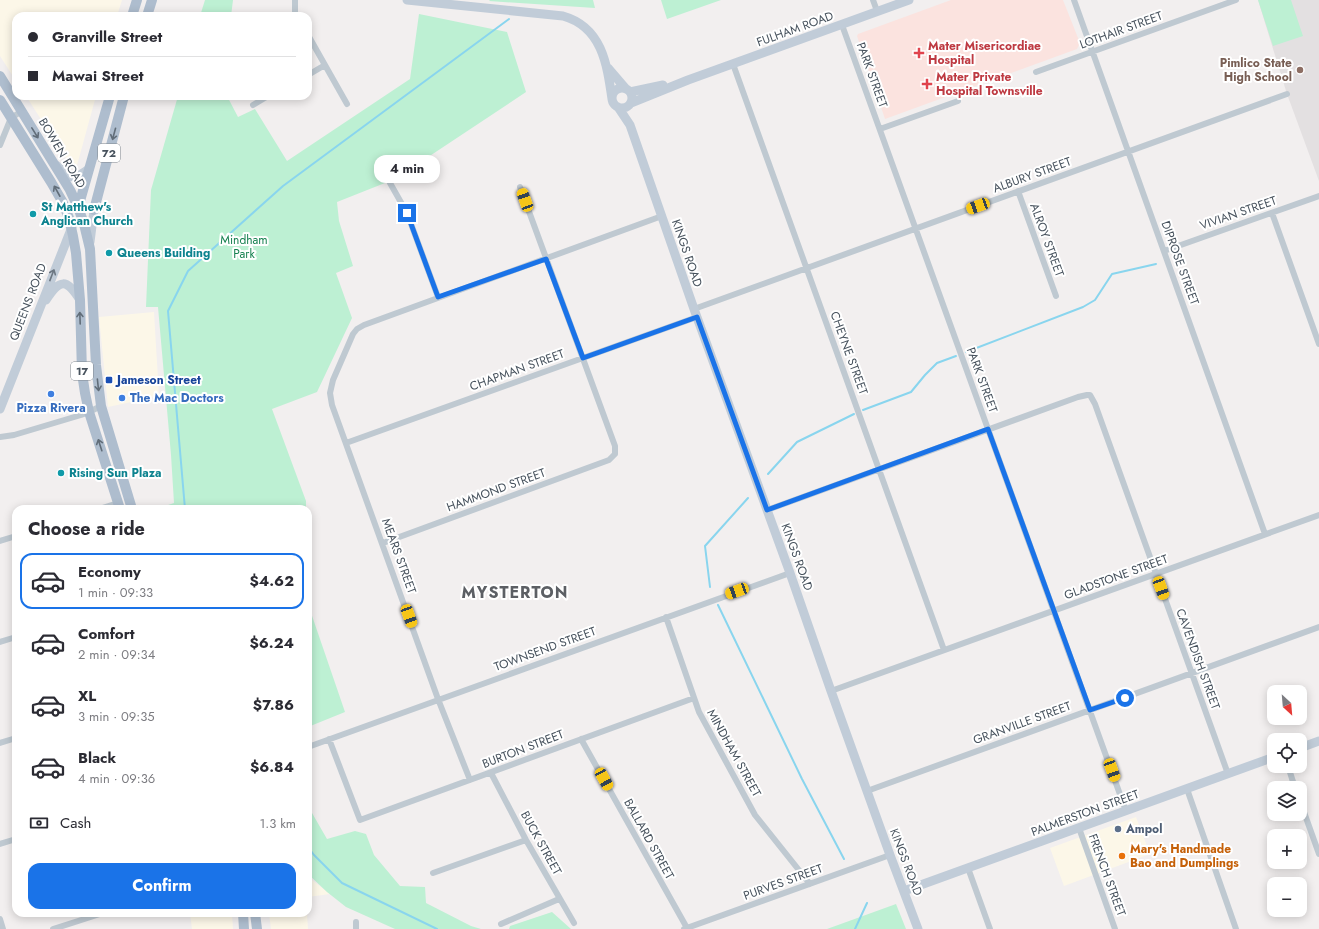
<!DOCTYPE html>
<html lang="en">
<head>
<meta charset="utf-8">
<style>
	body { margin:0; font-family:Jost,sans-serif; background:#f7f7f7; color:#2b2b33; height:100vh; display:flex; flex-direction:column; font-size:15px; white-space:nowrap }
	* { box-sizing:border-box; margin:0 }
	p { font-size:13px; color:#7c7c81 }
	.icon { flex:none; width:22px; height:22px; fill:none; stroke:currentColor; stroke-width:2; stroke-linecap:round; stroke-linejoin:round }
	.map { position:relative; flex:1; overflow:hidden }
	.side { position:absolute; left:12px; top:505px; width:300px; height:412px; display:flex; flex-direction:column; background:#fff; border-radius:12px; box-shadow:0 2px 10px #0003 }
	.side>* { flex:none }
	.top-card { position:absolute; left:12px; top:12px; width:300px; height:88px; border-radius:12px; box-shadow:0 2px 10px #0003; display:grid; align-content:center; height:88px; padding:0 16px; background:#fff }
	.needle { width:26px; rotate:154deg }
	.controls { position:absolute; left:1267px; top:685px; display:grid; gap:8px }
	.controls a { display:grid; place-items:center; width:40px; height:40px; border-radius:8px; background:#fff; box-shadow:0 2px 10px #0003; font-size:20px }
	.end { position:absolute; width:18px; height:18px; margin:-9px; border:5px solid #1a73e8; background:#fff; box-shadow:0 0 0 2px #fff }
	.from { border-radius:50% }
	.bubble { position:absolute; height:28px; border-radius:12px; background:#fff; box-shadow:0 2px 10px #0003; font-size:13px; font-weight:700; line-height:28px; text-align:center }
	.car { position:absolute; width:12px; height:24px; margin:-12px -6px; border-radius:5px; box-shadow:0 0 3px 1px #0007; background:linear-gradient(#f5c518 24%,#345 0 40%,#f5c518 0 76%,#345 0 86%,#f5c518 0) }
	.top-card b { display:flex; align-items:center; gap:14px; height:38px; font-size:15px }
	.top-card b+b { border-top:1px solid #e1e1e2 }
	.top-card i { width:10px; height:10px; background:#2b2b33 }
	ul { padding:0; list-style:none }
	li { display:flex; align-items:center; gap:12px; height:56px; margin:0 8px 6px; padding:0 8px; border:2px solid transparent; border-radius:12px }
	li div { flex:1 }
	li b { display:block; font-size:15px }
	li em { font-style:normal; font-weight:700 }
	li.active { border-color:#1a73e8 }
	li>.icon { width:36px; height:36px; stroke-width:1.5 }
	h2 { padding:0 16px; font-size:18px; line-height:48px }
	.pay { display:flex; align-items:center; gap:10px; height:44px; padding:0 16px; font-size:15px }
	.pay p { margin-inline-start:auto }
	.button { display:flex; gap:8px; margin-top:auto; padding:8px 16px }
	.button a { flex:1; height:46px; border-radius:12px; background:#1a73e8; color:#fff; font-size:16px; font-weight:700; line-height:46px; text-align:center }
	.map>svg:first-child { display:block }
</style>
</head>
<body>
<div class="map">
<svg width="1319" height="929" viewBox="0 0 1319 929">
	<rect width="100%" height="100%" fill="#f2efef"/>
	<path fill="#fcf7e8" d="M 0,0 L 122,0 L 117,16 L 16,16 L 16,81 L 0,56 Z
		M 26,96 L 96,96 L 76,169 L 73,169 Z
		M 154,312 L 159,396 L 108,407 L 99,317 Z
		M 1136,817 L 1150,854 L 1064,886 L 1050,848 Z
		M 308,877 L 330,894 L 308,897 Z
		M 190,913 L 232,913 L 233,929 L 192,929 Z
		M 269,913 L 307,913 L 308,929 L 271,929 Z"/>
	<path fill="#e3e0e1" d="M 1258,0 L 1319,0 L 1319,181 L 1287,94 Z"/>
	<path fill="#fbe3df" d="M 951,0 L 1063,0 L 1080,43 L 1077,49 L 885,119 L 857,36 L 858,34 Z"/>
	<path fill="#bdf0d3" d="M 205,0 L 233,0 L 231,16 L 200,16 Z
		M 490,0 L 593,0 L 595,8 L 489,1 Z
		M 661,0 L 721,0 L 667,19 Z
		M 1258,0 L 1291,0 L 1303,36 L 1273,46 Z
		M 419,14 L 507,32 L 526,92 L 395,179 L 337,202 L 339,221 L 353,266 L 336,273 L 352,318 L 317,392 L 272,409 L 306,501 L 306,509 L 156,509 L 174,503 L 171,455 L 158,307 L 146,307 L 151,190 L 178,96 L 227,96 L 238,117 L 255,109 L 287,161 L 410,79 Z
		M 308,531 L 309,607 L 345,712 L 308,727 Z
		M 308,806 L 327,839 L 355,831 L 366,834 L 374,855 L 400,886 L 425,887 L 426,903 L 471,926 L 481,929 L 395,929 L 346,907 L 327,892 L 308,874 Z
		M 896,904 L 906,929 L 827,929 Z
		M 552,912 L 571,929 L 509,929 L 510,926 Z"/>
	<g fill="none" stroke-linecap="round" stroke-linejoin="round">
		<path stroke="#89d5ee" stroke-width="2" d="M 966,352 L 1083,307 L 1095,300 L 1112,274 L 1156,264
			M 863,410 L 911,392 L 925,375 L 937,363 L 956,356
			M 768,474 L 797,442 L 854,414
			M 185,509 L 168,311 L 188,271 L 283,186 L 509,19
			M 710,587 L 705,546 L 748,498
			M 718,605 L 802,779 L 844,859
			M 308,847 L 314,855 L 342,883 L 437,929
			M 855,929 L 867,903"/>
		<path stroke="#bfc9d1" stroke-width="6" d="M 295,0 L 295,12 L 297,16
			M 873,0 L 877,11
			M 1074,0 L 1265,534
			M 842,25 L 1126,811
			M 308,35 L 347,104
			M 733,64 L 944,650
			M 1036,72 L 1236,0
			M 308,75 L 325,65
			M 253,105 L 268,96
			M 880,129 L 958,101
			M 0,145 L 11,118 L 22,111
			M 390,183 L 407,213 L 438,297
			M 1018,191 L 1056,296
			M 1272,213 L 1319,344
			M 1164,251 L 1319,196
			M 694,309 L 1287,94
			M 0,437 L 14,435 L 81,415 L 89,412 L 101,406
			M 346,443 L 697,317
			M 99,509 L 118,503
			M 767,510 L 1078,397 L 1087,395 L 1090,395 L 1095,404 L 1228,774
			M 0,541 L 16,536
			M 383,543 L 609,460 L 615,454 L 615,446 L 520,187
			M 666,617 L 699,712 L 755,815 L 810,884
			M 0,642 L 16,637
			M 831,691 L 1319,515
			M 329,739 L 360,820 L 694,698
			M 581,739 L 687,928
			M 0,743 L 16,738
			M 308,747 L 790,573
			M 1288,766 L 1295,788
			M 491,773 L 526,840 L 574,923
			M 470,780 L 438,699 L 332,405 L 330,393 L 333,380 L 353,334 L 357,329 L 364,325 L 662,216
			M 1187,789 L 1236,929
			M 867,791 L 1319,627
			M 1300,801 L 1319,854
			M 1079,828 L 1115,929
			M 0,844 L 16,839
			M 968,868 L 990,929
			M 433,873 L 526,840
			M 0,919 L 3,929
			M 356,922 L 356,929
			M 501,924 L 559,899
			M 53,929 L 103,913
			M 684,929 L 890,855"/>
		<path stroke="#c1ccd8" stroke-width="9" d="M 407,0 L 563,16 C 602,27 607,64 612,99
			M 608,68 L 626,89
			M612 98a10 10 0 1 1 20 0a10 10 0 1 1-20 0Z
			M 630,92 L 663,85
			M 631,103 L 688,80 L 909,0
			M 618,107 L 630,125 L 694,309 L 790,573 L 831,691 L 890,855 L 918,929
			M 56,165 C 72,178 71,182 89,169
			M 90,242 L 94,210
			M 46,300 C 60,279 66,278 80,300
			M 0,409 L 72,227
			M 1300,748 L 1319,741
			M 904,891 L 1274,757"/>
		<path stroke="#aebdce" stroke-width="10" d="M 132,16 L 137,0
			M 147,16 L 152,0
			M 0,76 L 70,190 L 78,207 L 84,224 L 90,249 L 96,365 L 101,406 L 132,509
			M 0,100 L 51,182 L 62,201 L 69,218 L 73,236 L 76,253 L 80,300 L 82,373 L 85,393 L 89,412 L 120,509
			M 78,208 L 110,96
			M 94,210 L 124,96
			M 243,913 L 244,929
			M 255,913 L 257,929"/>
	</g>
	<defs><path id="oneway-shaft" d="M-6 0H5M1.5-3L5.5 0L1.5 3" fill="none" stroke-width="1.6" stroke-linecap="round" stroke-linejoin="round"/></defs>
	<g stroke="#616d79">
		<use href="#oneway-shaft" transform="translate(35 133) rotate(58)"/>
		<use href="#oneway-shaft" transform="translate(114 134) rotate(105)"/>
		<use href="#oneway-shaft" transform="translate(57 191) rotate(-119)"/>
		<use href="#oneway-shaft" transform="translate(80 318) rotate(-92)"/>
		<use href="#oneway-shaft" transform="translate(98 385) rotate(84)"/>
		<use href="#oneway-shaft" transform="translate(100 445) rotate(-108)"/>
	</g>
	<use stroke="#6c7782" href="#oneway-shaft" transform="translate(52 275) rotate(-69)"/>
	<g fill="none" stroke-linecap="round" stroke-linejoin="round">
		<path stroke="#1a73e8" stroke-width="5" d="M 407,213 L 438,297 L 546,259 L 583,358 L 697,317 L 767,510 L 988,429 L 1090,710 L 1125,698"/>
	</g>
	<g fill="#e0444e" stroke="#fff" stroke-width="1.5">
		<path d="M917 47h4v4h4v4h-4v4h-4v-4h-4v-4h4z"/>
		<path d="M925 78h4v4h4v4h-4v4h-4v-4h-4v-4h4z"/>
	</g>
	<circle fill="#8d6e63" stroke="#fff" stroke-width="1.5" cx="1300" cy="70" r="4"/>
	<g fill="#0f9aa8" stroke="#fff" stroke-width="1.5">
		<circle cx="33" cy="214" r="4"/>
		<circle cx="109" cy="253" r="4"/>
		<circle cx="61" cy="473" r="4"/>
	</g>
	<rect fill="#1a4fb4" stroke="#fff" stroke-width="1.5" x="105" y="376" width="8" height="8" rx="2"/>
	<g fill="#3f7fe0" stroke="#fff" stroke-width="1.5">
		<circle cx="51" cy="394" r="4"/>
		<circle cx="122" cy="398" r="4"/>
	</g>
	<circle fill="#5c6f8a" stroke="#fff" stroke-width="1.5" cx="1118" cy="829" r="4"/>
	<circle fill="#e8710a" stroke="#fff" stroke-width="1.5" cx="1122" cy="856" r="4"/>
	<g text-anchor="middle" stroke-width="4" stroke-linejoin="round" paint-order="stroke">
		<g fill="#fff" stroke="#7e868e" stroke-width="1">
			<rect x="98" y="144" width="22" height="18" rx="3"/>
			<rect x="71" y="362" width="22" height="18" rx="3"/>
		</g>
		<g font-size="11" font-weight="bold" fill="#47525d">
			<text x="109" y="157">72</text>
			<text x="82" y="375">17</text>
		</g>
		<g font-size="12" fill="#47525d" stroke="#fff">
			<text transform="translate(795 29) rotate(-20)" y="4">FULHAM ROAD</text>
			<text transform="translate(1121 30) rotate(-20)" y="4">LOTHAIR STREET</text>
			<text transform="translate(872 75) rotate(70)" y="4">PARK STREET</text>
			<text transform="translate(62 153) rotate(59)" y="4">BOWEN ROAD</text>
			<text transform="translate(1032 175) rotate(-20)" y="4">ALBURY STREET</text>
			<text transform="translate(1238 213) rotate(-19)" y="4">VIVIAN STREET</text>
			<text transform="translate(1047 240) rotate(70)" y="4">ALROY STREET</text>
			<text transform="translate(687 253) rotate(71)" y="4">KINGS ROAD</text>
			<text transform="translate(1180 263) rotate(70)" y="4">DIPROSE STREET</text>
			<text transform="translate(28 302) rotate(-69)" y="4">QUEENS ROAD</text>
			<text transform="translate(849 353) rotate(70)" y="4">CHEYNE STREET</text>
			<text transform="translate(517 370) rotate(-20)" y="4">CHAPMAN STREET</text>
			<text transform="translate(982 380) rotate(70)" y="4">PARK STREET</text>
			<text transform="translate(496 490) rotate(-20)" y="4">HAMMOND STREET</text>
			<text transform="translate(399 556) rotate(70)" y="4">MEARS STREET</text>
			<text transform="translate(797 557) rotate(70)" y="4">KINGS ROAD</text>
			<text transform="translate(1116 577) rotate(-20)" y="4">GLADSTONE STREET</text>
			<text transform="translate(545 649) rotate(-20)" y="4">TOWNSEND STREET</text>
			<text transform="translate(1198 659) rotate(70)" y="4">CAVENDISH STREET</text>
			<text transform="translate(1022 723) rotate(-20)" y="4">GRANVILLE STREET</text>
			<text transform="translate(523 749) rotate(-21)" y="4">BURTON STREET</text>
			<text transform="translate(734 753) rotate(61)" y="4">MINDHAM STREET</text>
			<text transform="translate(1085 813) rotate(-20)" y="4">PALMERSTON STREET</text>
			<text transform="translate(649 839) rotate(61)" y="4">BALLARD STREET</text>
			<text transform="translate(541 843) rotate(61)" y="4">BUCK STREET</text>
			<text transform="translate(906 862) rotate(69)" y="4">KINGS ROAD</text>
			<text transform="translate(1107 875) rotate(70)" y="4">FRENCH STREET</text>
			<text transform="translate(783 882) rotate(-20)" y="4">PURVES STREET</text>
		</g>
		<g font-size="12" font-weight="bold" fill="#be3a42" stroke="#fff" text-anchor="start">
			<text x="928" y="50">Mater Misericordiae<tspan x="928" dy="14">Hospital</tspan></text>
			<text x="936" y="81">Mater Private<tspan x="936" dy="14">Hospital Townsville</tspan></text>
		</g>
		<g font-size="12" font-weight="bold" fill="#785e54" stroke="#fff" text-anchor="end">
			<text x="1292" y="67">Pimlico State<tspan x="1292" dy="14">High School</tspan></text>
		</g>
		<g font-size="12" font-weight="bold" fill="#0d838f" stroke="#fff" text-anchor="start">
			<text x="41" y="211">St Matthew's<tspan x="41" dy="14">Anglican Church</tspan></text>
			<text x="117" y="257">Queens Building</text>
			<text x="69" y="477">Rising Sun Plaza</text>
		</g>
		<g font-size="12" fill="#15804f" stroke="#fff">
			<text x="244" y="244">Mindham<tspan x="244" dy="14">Park</tspan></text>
		</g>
		<g font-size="12" font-weight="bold" fill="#164399" stroke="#fff" text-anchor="start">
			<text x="117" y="384">Jameson Street</text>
		</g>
		<g font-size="12" font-weight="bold" fill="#366cbe" stroke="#fff" text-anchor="start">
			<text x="130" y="402">The Mac Doctors</text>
			<text x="51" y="412" text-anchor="middle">Pizza Rivera</text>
		</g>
		<g font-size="12" font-weight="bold" fill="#4e5e75" stroke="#fff" text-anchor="start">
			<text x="1126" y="833">Ampol</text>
		</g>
		<g font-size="12" font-weight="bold" fill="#c56008" stroke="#fff" text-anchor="start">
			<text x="1130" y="853">Mary's Handmade<tspan x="1130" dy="14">Bao and Dumplings</tspan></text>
		</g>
		<g font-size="16" font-weight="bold" letter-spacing="1" fill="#5c5f64" stroke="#fff">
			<text x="515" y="598">MYSTERTON</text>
		</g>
	</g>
</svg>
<div class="controls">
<a><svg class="needle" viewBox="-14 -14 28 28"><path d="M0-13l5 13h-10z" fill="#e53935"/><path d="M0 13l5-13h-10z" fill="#7c7c81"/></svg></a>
<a><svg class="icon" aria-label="locate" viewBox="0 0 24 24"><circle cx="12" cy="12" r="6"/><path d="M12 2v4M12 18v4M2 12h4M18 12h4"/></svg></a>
<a><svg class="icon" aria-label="layers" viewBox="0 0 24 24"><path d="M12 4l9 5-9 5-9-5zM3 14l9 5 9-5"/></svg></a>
<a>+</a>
<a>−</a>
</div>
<i class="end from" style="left:1125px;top:698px"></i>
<i class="end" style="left:407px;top:213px"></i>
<div class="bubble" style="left:374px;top:155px;width:66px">4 min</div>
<i class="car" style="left:525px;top:200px;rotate:340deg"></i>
<i class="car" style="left:978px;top:206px;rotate:250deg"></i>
<i class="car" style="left:1161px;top:588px;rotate:160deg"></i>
<i class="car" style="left:737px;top:591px;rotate:250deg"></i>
<i class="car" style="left:409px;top:616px;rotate:160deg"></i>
<i class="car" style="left:1112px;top:770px;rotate:160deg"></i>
<i class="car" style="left:604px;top:779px;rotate:151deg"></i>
<div class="top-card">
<b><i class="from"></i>Granville Street</b>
<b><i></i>Mawai Street</b>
</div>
<section class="side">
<h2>Choose a ride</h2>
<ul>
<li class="active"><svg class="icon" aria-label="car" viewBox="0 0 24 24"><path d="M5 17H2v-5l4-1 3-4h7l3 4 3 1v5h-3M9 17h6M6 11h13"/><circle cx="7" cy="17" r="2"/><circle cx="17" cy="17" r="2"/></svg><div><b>Economy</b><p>1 min · 09:33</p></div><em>$4.62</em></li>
<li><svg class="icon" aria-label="car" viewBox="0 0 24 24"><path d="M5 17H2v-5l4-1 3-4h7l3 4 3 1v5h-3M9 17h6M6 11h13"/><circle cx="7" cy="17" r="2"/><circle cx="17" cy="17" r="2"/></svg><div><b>Comfort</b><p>2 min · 09:34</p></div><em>$6.24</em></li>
<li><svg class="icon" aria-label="car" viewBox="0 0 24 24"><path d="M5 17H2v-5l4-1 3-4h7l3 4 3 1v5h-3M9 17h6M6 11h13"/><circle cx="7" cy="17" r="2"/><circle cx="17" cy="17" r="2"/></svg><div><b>XL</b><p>3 min · 09:35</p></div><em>$7.86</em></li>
<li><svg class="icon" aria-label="car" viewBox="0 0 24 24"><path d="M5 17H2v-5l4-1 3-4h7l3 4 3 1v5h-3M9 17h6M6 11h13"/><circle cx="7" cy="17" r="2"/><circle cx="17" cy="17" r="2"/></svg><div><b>Black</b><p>4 min · 09:36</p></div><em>$6.84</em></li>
</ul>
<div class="pay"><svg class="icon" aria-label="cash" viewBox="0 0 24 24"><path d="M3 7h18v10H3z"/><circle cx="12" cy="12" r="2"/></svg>Cash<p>1.3 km</p></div>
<div class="button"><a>Confirm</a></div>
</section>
</div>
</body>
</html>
